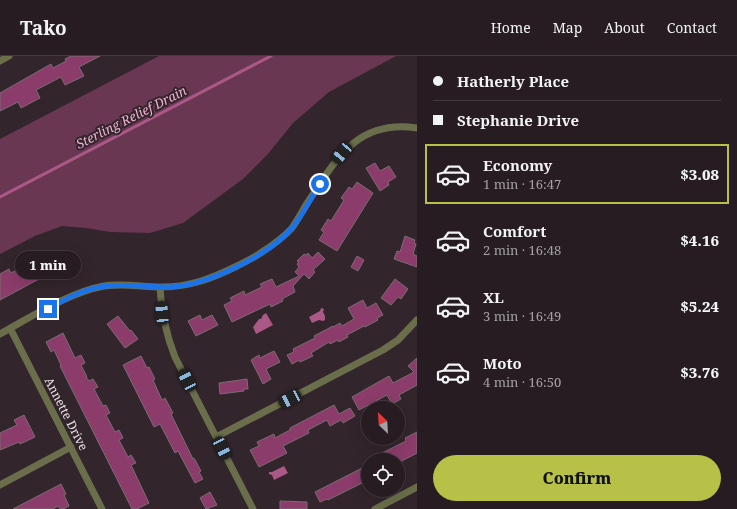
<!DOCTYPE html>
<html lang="en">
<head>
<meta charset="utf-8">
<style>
	body { margin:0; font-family:"Noto Serif",serif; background:#32292e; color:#f1f3f6; height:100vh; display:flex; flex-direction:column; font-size:15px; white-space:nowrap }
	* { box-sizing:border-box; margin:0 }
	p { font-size:13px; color:#a4a1a5 }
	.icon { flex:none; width:22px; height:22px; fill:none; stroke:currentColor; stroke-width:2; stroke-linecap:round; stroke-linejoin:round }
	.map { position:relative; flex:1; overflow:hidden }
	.sheet { display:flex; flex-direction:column; background:#261c21; width:320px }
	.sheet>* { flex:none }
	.top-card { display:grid; align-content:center; height:88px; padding:0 16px; background:#261c21 }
	.needle { width:26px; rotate:335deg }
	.controls { position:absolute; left:361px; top:345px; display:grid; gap:8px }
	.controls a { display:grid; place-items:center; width:44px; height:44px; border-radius:50%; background:#261c21; box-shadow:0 4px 16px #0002,0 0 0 1px #423a3f; font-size:20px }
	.end { position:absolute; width:18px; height:18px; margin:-9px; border:5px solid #1a73e8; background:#fff; box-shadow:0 0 0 2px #fff }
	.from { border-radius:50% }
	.bubble { position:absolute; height:28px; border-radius:14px; background:#261c21; box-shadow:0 4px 16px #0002,0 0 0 1px #423a3f; font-size:13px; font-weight:800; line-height:28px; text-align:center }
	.car { position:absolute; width:12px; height:24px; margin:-12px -6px; border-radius:5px; box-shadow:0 0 3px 1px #0007; background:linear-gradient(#222 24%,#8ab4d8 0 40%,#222 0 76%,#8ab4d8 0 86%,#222 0) }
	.top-card b { display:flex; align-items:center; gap:14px; height:38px; font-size:15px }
	.top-card b+b { border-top:1px solid #423a3f }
	.top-card i { width:10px; height:10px; background:#f1f3f6 }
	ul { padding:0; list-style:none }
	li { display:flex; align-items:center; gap:12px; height:60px; margin:0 8px 6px; padding:0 8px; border:2px solid transparent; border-radius:0px }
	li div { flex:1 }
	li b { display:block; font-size:15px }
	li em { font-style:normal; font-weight:800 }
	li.active { border-color:#b7c147 }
	li>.icon { width:36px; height:36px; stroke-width:1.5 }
	.primary-button { display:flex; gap:8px; margin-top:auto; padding:8px 16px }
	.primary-button a { flex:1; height:46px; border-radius:24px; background:#b7c147; color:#111; font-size:16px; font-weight:800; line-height:46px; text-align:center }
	header { display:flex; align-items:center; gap:24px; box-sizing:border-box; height:56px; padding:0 20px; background:#261c21; border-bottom:1px solid #423a3f }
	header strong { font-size:19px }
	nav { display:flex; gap:22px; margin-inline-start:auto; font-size:14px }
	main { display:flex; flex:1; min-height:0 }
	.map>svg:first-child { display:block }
</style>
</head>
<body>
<header>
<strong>Tako</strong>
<nav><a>Home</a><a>Map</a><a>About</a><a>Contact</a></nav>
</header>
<main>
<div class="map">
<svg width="417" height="453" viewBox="0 0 417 453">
	<rect width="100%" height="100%" fill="#32252c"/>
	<path fill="#6a3753" d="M 159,0 L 396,0 L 329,36 L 293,67 L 268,98 L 243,123 L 183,167 L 150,177 L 110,176 L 86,172 L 62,170 L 35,180 L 0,198 L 0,83 Z"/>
	<path fill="#aa5885" d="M 321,252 L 324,253 L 323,256 L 325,260 L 325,264 L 323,265 L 319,264 L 312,267 L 309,261 L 320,255 Z
		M 266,257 L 273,269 L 256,278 L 253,271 L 259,263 L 261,263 L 263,259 Z
		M 284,410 L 288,417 L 274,424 L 272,419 L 269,418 L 269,416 L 272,416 Z"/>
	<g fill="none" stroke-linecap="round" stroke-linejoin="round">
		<path stroke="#aa5885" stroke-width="3" d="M 0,141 L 271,0"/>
	</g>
	<path fill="#8b3c6a" stroke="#7b6c73" d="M 71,0 L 100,0 L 79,11 L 84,20 L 65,29 L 61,21 L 36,34 L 40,42 L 21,52 L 18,46 L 0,55 L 0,37 L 51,8 L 53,12 L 66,5 L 65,3 Z
		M 375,107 L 380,115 L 389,110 L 396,121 L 388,126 L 389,129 L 380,135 L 366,112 Z
		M 357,126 L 373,137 L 337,195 L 319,184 L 324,176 L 321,174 L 328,163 L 331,165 L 344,144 L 341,142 L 349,131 L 352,133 Z
		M 405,180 L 415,184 L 414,187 L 416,188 L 413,198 L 417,200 L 417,211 L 394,203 L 397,195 L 400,196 Z
		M 318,196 L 325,203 L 313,214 L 315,216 L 309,223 L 304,218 L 293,230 L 295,236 L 282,243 L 283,245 L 271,251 L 270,248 L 232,266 L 224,249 L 232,245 L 230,242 L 244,235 L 245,239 L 262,231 L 260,228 L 272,223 L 276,231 L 299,220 L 295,216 L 299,211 L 297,208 L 299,206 L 297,205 L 304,198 L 306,199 L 308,197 L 312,202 Z
		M 357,200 L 364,204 L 358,215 L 351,211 Z
		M 45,202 L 52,216 L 0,244 L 0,218 L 9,213 L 11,217 L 20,212 L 21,214 Z
		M 395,223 L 408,233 L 401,243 L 398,241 L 391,249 L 381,242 Z
		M 363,244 L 367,252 L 376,247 L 383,259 L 377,262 L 378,264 L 365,271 L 364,270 L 347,279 L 348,281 L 339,286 L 338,284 L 330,288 L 329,286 L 311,297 L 313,300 L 300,306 L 299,304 L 292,308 L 287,299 L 294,296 L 293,293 L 315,282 L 314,280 L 333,270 L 333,271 L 340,267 L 342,270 L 354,263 L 348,252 Z
		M 200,259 L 202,264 L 212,259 L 218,269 L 196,280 L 188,265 Z
		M 118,260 L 130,275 L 131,274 L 138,283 L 125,292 L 107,268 Z
		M 63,277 L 75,302 L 81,299 L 85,307 L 81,309 L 87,321 L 86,321 L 89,325 L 93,323 L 98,331 L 94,333 L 103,350 L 106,349 L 110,357 L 106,359 L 115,376 L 119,374 L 123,382 L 119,384 L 128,401 L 131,399 L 136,407 L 131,409 L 149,447 L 137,453 L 132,453 L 60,310 L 61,309 L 54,294 L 51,296 L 46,286 Z
		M 274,295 L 280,306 L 266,313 L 271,323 L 263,328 L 251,304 L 259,299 L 260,302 Z
		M 141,300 L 147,312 L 149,311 L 155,323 L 153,324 L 162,344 L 165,342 L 173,357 L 171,358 L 193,403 L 194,402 L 201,415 L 199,416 L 203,423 L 195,427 L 178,395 L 175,397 L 160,368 L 154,371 L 123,309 Z
		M 417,302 L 417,329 L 399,339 L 401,343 L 392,348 L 387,339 L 359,354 L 352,341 L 389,320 L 393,327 L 414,316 L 408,310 Z
		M 247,323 L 248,333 L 244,333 L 244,335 L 220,338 L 219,327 Z
		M 334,349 L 339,358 L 350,352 L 355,360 L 343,367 L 341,364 L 330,370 L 327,364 L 308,374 L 309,377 L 283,390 L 287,397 L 259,411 L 250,394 L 259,390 L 257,386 L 274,378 L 275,382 L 290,374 L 290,372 Z
		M 24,359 L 35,381 L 20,388 L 19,386 L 0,394 L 0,377 L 17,369 L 14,364 Z
		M 417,376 L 417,397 L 398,407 L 398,404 L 368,404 L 406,385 L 405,382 Z
		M 368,409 L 368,424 L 328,444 L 327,443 L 320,446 L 315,436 Z
		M 61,428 L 66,438 L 64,439 L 69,450 L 63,453 L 60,453 L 58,450 L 53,453 L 13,453 Z
		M 210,436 L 217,449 L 206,453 L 200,442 Z
		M 280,445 L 307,446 L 307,453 L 280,453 Z"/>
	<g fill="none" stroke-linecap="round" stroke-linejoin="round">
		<path stroke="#6a6e4a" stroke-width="7" d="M 0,5 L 9,0
			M 160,231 C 161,255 166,278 175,301 L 253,453
			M 10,272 L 102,453
			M 0,278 C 31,261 70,236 104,230 C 123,227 143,231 162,231 C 190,231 213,222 237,210 C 244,206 252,203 259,198 C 270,191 282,183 292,172 C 297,165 302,156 306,149 C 335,105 356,63 417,72
			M 216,381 L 383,294 L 398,284 L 417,264
			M 0,429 L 71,391
			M 375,453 L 417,431"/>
	</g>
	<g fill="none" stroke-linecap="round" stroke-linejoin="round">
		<path stroke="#1a73e8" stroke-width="5" d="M 48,253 C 66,243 85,232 107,230 C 128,228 149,231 171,231 C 207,229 268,200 292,172 C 303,159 311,142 320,128"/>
	</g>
	<g text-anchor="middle" stroke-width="4" stroke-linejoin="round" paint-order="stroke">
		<g font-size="12" fill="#ede4e9" stroke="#32252c">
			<text transform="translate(66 358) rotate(63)" y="4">Annette Drive</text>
		</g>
		<g font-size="13" font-style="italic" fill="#f4b0d3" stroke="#32252c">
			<text transform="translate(131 61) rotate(-27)" y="5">Sterling Relief Drain</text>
		</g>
	</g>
</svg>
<div class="controls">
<a><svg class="needle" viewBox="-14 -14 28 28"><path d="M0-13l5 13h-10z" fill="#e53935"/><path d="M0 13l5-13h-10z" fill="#a4a1a5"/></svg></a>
<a><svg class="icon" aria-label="locate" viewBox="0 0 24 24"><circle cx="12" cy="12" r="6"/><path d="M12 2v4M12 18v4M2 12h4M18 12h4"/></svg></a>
</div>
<i class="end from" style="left:320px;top:128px"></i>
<i class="end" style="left:48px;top:253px"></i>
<div class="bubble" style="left:15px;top:195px;width:66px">1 min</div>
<i class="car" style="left:342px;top:97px;rotate:220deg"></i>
<i class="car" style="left:162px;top:257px;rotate:355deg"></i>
<i class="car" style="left:187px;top:324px;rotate:333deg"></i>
<i class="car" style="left:290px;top:343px;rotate:243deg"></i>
<i class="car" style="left:222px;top:392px;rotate:153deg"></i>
</div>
<section class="sheet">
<div class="top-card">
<b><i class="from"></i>Hatherly Place</b>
<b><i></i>Stephanie Drive</b>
</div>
<ul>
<li class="active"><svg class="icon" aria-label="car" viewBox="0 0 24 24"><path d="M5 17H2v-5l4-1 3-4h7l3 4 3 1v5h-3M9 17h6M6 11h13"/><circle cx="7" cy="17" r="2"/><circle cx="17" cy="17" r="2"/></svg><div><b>Economy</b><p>1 min · 16:47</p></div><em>$3.08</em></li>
<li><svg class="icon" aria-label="car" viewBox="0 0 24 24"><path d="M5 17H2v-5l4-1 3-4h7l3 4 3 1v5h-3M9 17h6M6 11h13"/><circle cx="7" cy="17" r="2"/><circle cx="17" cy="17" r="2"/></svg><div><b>Comfort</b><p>2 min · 16:48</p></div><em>$4.16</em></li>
<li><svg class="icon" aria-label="car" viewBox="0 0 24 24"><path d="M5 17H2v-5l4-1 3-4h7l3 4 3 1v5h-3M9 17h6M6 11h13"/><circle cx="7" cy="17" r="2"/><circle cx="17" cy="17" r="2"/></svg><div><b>XL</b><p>3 min · 16:49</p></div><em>$5.24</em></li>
<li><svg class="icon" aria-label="car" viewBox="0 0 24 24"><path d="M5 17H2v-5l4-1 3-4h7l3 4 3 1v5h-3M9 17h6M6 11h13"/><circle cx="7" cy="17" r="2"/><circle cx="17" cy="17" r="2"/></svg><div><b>Moto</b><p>4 min · 16:50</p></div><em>$3.76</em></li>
</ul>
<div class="primary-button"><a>Confirm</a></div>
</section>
</main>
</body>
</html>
